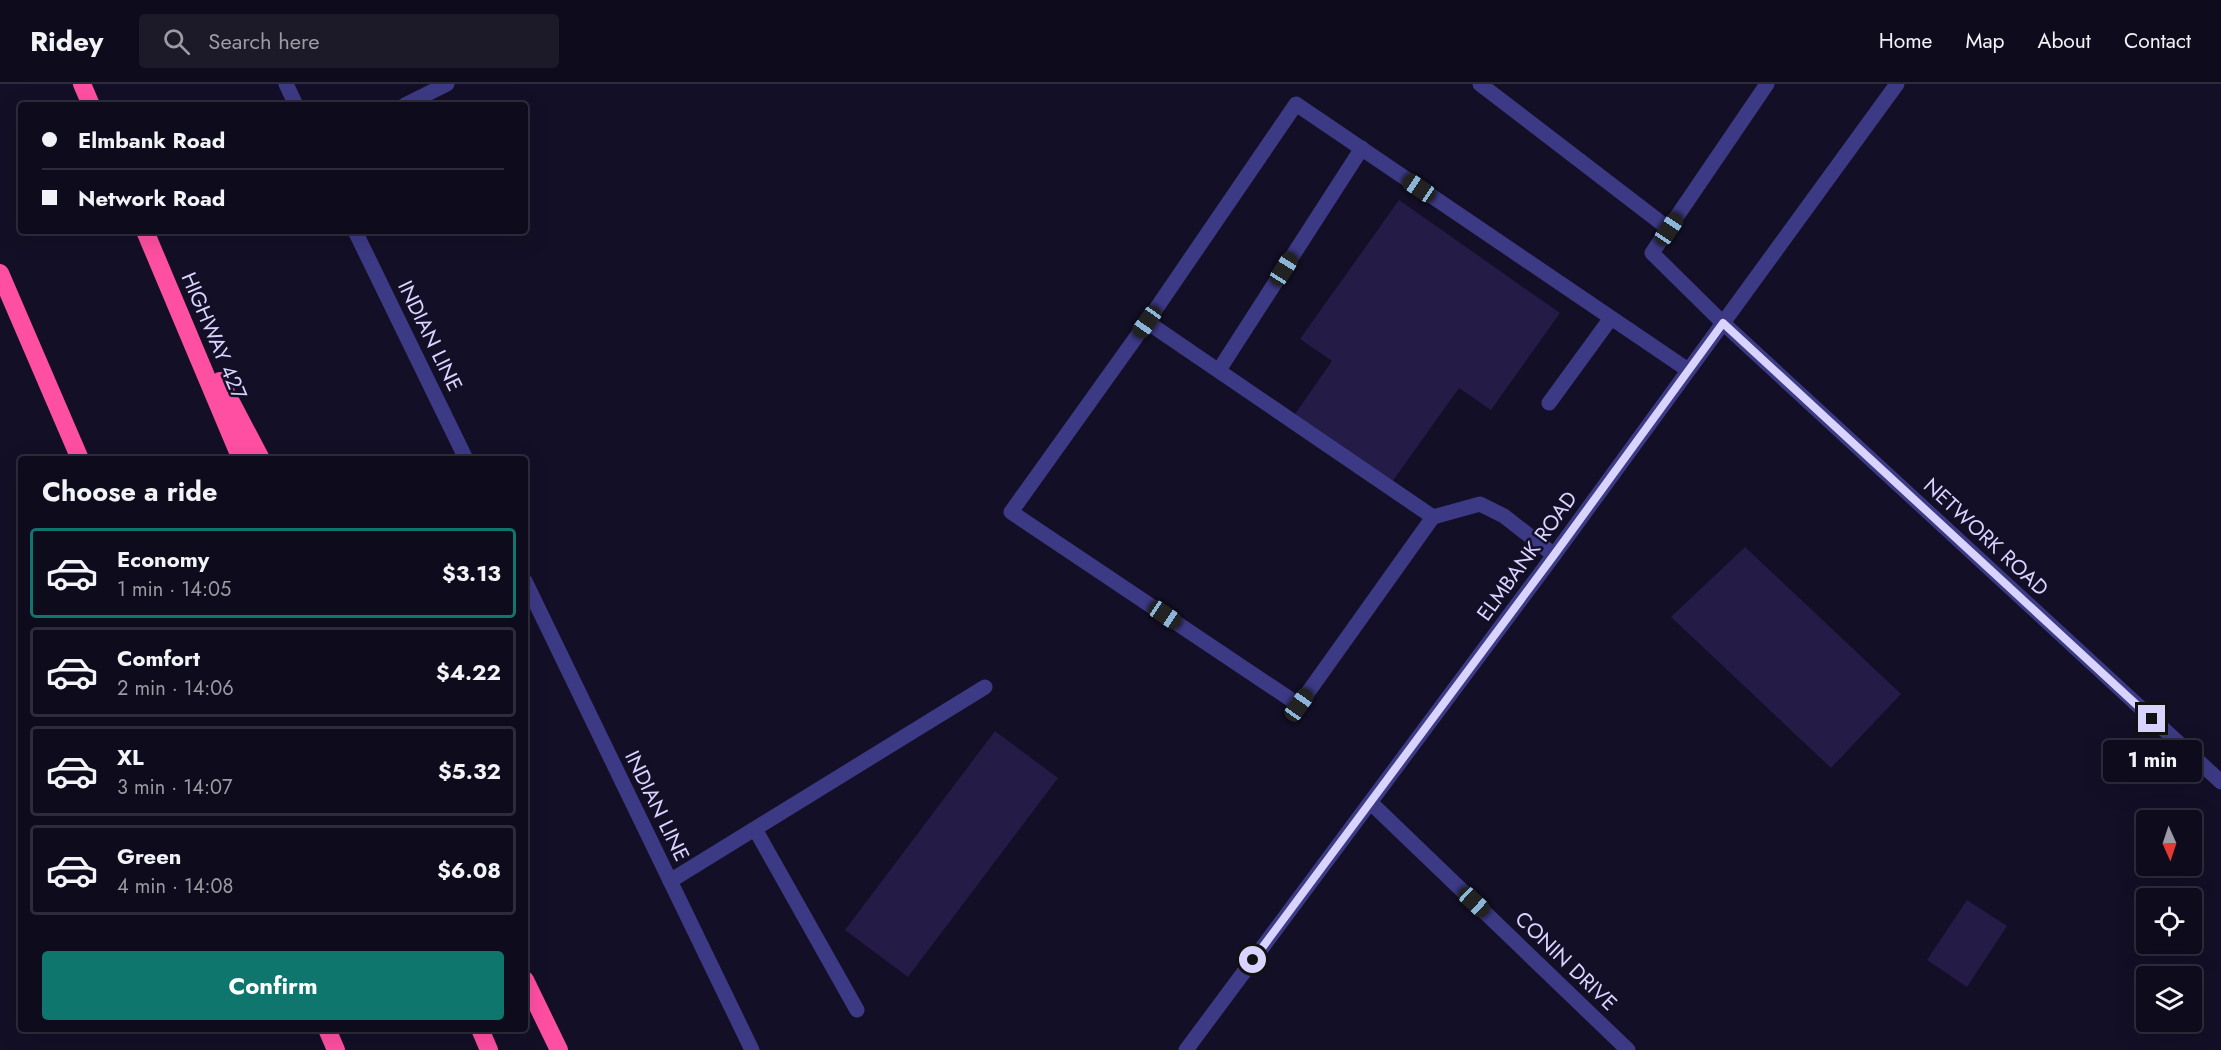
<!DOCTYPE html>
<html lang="en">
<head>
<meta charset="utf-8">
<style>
	body { margin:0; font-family:Jost,sans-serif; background:#1c1929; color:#f1f3f6; height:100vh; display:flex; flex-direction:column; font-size:22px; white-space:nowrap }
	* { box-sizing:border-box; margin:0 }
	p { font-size:20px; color:#9b9ba3 }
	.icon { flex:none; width:33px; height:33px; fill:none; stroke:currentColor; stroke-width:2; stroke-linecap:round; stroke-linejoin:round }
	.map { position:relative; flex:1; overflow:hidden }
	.panel { position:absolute; left:18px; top:372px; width:510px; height:576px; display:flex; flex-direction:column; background:#0e0b1c; border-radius:6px; box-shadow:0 6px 24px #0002,0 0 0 2px #2e2b3b }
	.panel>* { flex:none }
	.guide { position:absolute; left:18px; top:18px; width:510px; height:132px; border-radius:6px; box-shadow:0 6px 24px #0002,0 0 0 2px #2e2b3b; display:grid; align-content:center; height:132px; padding:0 24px; background:#0e0b1c }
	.needle { width:39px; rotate:177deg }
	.tools { position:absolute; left:2136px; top:726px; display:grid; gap:12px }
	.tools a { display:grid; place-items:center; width:66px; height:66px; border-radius:6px; background:#0e0b1c; box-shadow:0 6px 24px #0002,0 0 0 2px #2e2b3b; font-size:30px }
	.end { position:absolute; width:27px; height:27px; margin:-14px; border:8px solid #d9d4ff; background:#111; box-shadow:0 0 0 3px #111 }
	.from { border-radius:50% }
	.bubble { position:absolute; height:42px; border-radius:6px; background:#0e0b1c; box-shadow:0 6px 24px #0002,0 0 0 2px #2e2b3b; font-size:20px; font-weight:700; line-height:42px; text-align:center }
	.car { position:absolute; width:18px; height:36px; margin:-18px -9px; border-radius:8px; box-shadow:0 0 4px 2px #0007; background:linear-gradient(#222 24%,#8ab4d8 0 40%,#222 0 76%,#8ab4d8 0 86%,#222 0) }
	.guide b { display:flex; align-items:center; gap:21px; height:57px; font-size:22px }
	.guide b+b { border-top:2px solid #2e2b3b }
	.guide i { width:15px; height:15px; background:#f1f3f6 }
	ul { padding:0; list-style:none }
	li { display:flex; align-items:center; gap:18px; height:90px; margin:0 12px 9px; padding:0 12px; border:3px solid #2e2b3b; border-radius:6px }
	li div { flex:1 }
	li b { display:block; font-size:22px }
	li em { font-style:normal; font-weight:700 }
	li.current { border-color:#0f766e }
	li>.icon { width:54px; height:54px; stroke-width:1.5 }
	h2 { padding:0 24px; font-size:27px; line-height:72px }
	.action { display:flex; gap:12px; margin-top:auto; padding:12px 24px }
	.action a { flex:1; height:69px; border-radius:6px; background:#0f766e; color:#fff; font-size:24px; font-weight:700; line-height:69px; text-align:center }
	header { display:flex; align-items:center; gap:36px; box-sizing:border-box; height:84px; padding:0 30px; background:#0e0b1c; border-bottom:2px solid #2e2b3b }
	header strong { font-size:28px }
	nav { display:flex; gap:33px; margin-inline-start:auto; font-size:21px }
	.search { width:420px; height:54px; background:#1c1929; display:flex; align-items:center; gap:15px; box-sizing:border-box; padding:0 21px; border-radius:6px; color:#9b9ba3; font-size:22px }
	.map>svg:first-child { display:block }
</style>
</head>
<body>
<header>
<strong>Ridey</strong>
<div class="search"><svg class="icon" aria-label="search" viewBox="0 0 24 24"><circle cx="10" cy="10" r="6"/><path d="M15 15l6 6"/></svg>Search here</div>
<nav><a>Home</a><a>Map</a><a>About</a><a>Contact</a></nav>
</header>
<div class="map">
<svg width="2221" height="966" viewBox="0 0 2221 966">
	<rect width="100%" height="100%" fill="#130f26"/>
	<path fill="#241b47" d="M 1399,116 L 1560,229 L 1491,326 L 1459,304 L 1392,398 L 1295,330 L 1332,277 L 1300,255 Z
		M 1745,463 L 1901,610 L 1831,684 L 1671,533 Z
		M 995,647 L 1058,694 L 908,893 L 845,846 Z
		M 1967,816 L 2007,842 L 1967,903 L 1927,876 Z"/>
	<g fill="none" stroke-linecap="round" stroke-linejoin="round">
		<path stroke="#3d3a85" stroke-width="15" d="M 1480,0 L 1669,145
			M 1147,238 L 1433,433 L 1299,621 L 1011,428 L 1147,238 L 1296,20 L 1688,286
			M 1723,239 L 1652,169 L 1767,0
			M 1219,286 L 1362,64
			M 1549,319 L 1611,234
			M 1433,433 L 1480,420 L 1504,432 L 1554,471
			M 755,745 L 857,926
			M 670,797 L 985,603"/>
		<path stroke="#3d3a85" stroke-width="15" d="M 286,0 L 296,21
			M 405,21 L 447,0
			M 355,147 L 466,375
			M 1723,239 L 2221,698
			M 525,497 L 752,966
			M 1371,719 L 1628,966
			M 1186,966 L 1554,471 L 1897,0"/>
		<path stroke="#ff4fa3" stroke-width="18" d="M 82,0 L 91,21
			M 145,147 L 241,375
			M 0,189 L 80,375
			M 220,297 L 261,375
			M 525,896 L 559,966
			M 327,945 L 336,966
			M 480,945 L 489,966"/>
	</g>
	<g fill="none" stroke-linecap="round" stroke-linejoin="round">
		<path stroke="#d9d4ff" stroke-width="8" d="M 1253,876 L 1554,471 L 1723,239 L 2152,635"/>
	</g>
	<g text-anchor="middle" stroke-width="5" stroke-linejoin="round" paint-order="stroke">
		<g font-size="21" fill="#d9d4ff" stroke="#130f26">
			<text transform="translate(214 252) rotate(67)" y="7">HIGHWAY 427</text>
			<text transform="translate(430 252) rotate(64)" y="7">INDIAN LINE</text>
			<text transform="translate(1986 453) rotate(43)" y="7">NETWORK ROAD</text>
			<text transform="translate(1527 472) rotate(-54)" y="7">ELMBANK ROAD</text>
			<text transform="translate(657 722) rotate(64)" y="7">INDIAN LINE</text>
			<text transform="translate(1566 877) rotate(44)" y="7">CONIN DRIVE</text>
		</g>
	</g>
</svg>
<div class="tools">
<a><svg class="needle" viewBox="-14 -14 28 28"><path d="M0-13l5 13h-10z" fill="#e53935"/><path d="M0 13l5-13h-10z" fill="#9b9ba3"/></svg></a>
<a><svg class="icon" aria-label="locate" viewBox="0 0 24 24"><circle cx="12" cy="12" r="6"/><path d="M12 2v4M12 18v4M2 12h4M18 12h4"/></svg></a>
<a><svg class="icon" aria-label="layers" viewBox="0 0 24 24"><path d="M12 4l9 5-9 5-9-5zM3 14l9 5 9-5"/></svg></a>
</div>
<i class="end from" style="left:1253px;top:876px"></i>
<i class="end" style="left:2152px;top:635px"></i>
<div class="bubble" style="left:2103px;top:656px;width:99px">1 min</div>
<i class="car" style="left:1419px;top:104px;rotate:304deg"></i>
<i class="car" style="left:1669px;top:145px;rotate:34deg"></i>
<i class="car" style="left:1284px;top:185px;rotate:32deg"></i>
<i class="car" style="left:1147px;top:238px;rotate:215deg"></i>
<i class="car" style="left:1165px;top:531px;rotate:124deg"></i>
<i class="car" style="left:1299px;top:621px;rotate:35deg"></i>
<i class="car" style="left:1474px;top:818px;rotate:133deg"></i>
<div class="guide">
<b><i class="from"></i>Elmbank Road</b>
<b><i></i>Network Road</b>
</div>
<section class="panel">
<h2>Choose a ride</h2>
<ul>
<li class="current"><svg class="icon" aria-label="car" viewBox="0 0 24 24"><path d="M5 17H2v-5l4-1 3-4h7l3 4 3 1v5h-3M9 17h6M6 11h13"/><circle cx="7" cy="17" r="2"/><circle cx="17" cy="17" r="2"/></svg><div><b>Economy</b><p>1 min · 14:05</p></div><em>$3.13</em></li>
<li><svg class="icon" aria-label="car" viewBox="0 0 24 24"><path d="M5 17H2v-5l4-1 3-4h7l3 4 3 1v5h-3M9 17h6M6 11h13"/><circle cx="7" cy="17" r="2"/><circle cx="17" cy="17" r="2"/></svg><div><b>Comfort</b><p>2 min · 14:06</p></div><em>$4.22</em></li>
<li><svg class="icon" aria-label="car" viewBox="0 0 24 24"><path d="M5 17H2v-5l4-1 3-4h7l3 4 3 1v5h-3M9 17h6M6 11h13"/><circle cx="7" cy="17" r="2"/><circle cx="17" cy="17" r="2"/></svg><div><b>XL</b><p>3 min · 14:07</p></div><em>$5.32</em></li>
<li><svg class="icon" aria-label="car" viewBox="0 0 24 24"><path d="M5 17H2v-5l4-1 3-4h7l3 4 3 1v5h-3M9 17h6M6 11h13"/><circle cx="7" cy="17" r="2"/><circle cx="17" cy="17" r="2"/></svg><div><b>Green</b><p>4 min · 14:08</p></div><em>$6.08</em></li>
</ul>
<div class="action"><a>Confirm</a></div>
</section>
</div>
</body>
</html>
